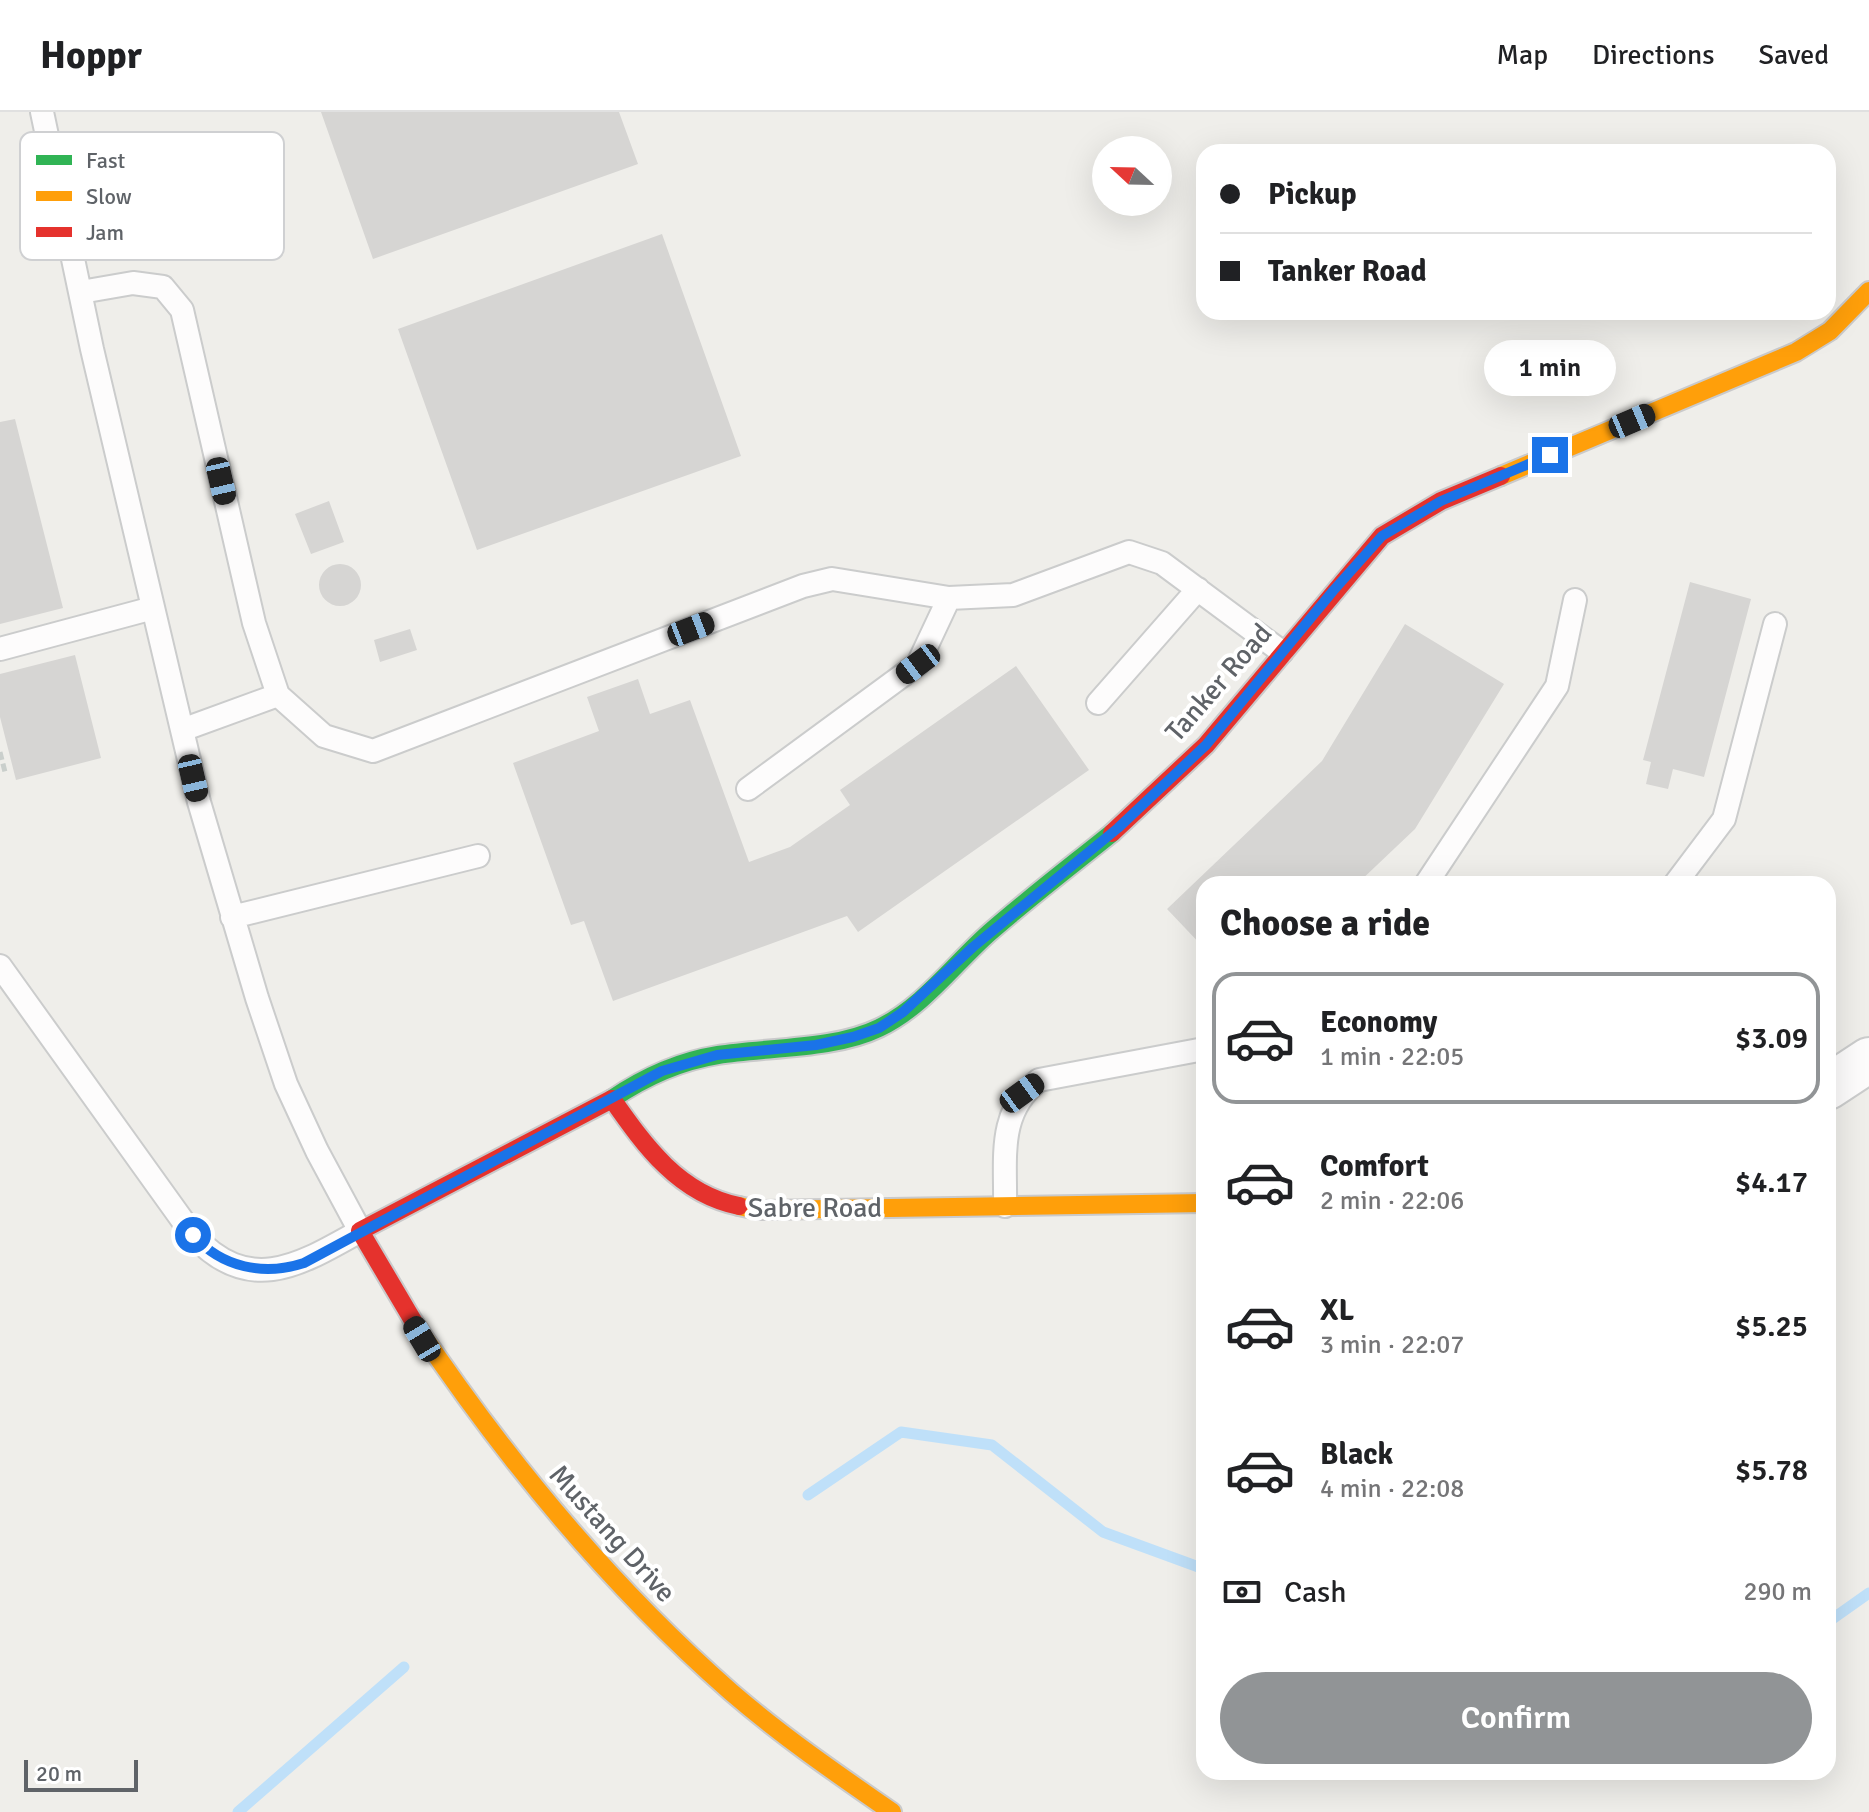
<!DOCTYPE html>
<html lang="en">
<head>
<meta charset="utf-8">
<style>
	body { margin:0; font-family:Signika,sans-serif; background:#f6f6f6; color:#202124; height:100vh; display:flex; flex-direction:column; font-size:30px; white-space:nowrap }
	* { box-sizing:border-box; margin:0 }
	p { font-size:26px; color:#757577 }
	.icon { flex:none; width:44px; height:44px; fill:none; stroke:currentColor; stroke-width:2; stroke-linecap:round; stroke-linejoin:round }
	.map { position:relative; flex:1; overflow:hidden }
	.drawer { position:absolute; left:1196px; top:764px; width:640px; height:904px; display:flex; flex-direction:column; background:#fff; border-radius:24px; box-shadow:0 8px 32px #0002 }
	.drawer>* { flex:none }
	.guide { position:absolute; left:1196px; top:32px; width:640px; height:176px; border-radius:24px; box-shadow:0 8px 32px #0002; display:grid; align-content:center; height:176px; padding:0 24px; background:#fff }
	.needle { width:52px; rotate:292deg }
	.controls { position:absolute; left:1092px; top:24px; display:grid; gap:16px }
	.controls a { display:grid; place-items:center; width:80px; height:80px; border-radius:50%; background:#fff; box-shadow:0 8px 32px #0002; font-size:40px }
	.scale { position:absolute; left:24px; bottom:20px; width:114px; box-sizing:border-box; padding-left:8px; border:4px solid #5f6368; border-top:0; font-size:22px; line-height:28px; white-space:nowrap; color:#5f6368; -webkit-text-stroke:6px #fff; paint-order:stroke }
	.end { position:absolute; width:36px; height:36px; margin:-18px; border:10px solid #1a73e8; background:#fff; box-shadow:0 0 0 4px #fff }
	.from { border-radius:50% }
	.bubble { position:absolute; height:56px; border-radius:28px; background:#fff; box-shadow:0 8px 32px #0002; font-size:26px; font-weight:600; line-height:56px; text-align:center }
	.car { position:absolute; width:24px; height:48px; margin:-24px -12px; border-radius:10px; box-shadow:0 0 6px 2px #0007; background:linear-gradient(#222 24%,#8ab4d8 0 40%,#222 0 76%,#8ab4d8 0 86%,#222 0) }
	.guide b { display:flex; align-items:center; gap:28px; height:76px; font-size:30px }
	.guide b+b { border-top:2px solid #e0e0e0 }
	.guide i { width:20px; height:20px; background:#202124 }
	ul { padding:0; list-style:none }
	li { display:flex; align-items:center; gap:24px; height:132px; margin:0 16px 12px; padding:0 8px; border:4px solid transparent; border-radius:24px }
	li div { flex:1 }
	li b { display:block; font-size:30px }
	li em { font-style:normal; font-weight:600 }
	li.current { border-color:#919496 }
	li>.icon { width:72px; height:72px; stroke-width:1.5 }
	h2 { padding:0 24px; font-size:36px; line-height:96px }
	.pay { display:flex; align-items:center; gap:20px; height:88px; padding:0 24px; font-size:30px }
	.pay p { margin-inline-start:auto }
	.button { display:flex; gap:16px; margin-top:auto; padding:16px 24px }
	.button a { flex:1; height:92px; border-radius:48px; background:#919496; color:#fff; font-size:32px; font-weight:600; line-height:92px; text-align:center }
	header { display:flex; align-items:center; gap:48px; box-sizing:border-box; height:112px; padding:0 40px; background:#fff; border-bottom:2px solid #e0e0e0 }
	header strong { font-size:38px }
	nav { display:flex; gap:44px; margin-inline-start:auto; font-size:28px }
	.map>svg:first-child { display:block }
</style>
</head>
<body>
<header>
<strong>Hoppr</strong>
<nav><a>Map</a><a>Directions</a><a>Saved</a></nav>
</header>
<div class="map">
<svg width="1869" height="1700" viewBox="0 0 1869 1700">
	<rect width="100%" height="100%" fill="#efeeea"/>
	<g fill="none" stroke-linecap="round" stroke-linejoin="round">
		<path stroke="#bfe0f9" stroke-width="11" d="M 808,1383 L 901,1320 L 992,1333 L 1103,1420 L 1204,1457
			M 1828,1510 L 1869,1481
			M 238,1700 L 404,1555"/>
	</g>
	<path fill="#d6d5d3" d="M 321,0 L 619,0 L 638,52 L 373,147 Z
		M 662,122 L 741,344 L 477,438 L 398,217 Z
		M 15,307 L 63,496 L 0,512 L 0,310 Z
		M 329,389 L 344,430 L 311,442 L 295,402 Z
		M319 473a21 21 0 1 1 42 0a21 21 0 1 1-42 0Z
		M 1690,470 L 1751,487 L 1704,665 L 1673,657 L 1668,677 L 1646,672 L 1651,650 L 1643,648 Z
		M 1405,512 L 1504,572 L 1415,717 L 1357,772 L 1204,772 L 1204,836 L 1167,797 L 1322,649 Z
		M 410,517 L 417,538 L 380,550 L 374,528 Z
		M 75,543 L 101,646 L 16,668 L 0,605 L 0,562 Z
		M 1016,554 L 1089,658 L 858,820 L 847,804 L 613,889 L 584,809 L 571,813 L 513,651 L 599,619 L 587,585 L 638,567 L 650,602 L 690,588 L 749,750 L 790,735 L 850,693 L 840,678 Z"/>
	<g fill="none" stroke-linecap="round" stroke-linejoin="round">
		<defs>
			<path id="lane" d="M 81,180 L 133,171 L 163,175 L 182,198 L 254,511 L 278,583
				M 0,537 L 153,496
				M 1098,591 L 1198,477
				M 182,618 L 278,583 L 324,624 L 373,639 L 803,474 L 832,467 L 949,486 L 1013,483 L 1129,440 L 1162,451 L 1282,540
				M 748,677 L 918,552 L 949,486
				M 1426,772 L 1557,574 L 1575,488
				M 1675,772 L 1724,707 L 1775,512
				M 232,805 L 478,744
				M 0,854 L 193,1123 C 250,1185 301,1152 360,1119 L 317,1039 L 286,972 L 257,886 L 199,690 L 92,237 L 42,0
				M 1005,1094 C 1006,1046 997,1000 1039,968 L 1204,937"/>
			<path id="street" d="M 1828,975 L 1869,948"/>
			<path id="fast" d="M 612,987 C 643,966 680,949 718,943 C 767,935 834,938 879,916 C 923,895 954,852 989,821 C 1029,786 1071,754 1112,721"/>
			<path id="slow" d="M 1501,364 L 1796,240 L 1830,219 L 1869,179
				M 739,1094 L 757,1098 L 1204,1091
				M 415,1212 C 506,1348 608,1472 731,1580 C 782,1624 837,1662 892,1700"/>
			<path id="jam" d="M 1112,721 L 1206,633 L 1382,424 L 1441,389 L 1501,364
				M 415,1212 L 360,1119 L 612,987 C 645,1034 679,1082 739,1094"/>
		</defs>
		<use href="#lane" stroke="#cbcccc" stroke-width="26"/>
		<use href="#street" stroke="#cbcccc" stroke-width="48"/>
		<use href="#fast" stroke="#cacacb" stroke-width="22"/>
		<use href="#slow" stroke="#cacacb" stroke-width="22"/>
		<use href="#jam" stroke="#cacacb" stroke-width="22"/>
		<path stroke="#cacfcc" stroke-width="5" stroke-dasharray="8 4" stroke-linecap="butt" d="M 0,640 L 5,660"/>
		<use href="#lane" stroke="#fdfcfc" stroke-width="22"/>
		<use href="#street" stroke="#fdfcfc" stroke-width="44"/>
		<use href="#fast" stroke="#30b455" stroke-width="18"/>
		<use href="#slow" stroke="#ff9f0a" stroke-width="18"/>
		<use href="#jam" stroke="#e5322d" stroke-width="18"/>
	</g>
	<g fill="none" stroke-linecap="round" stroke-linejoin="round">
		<path stroke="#1a73e8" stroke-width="10" d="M 193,1123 C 222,1156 264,1164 304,1151 L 662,959 L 717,943 L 816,933 L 853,925 L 879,916 L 903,900 L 973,835 L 1118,716 L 1206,633 L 1333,479 L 1382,424 L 1441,389 L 1550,343"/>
	</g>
	<g text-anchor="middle" stroke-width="8" stroke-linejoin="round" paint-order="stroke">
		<g font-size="28" fill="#5f6368" stroke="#fff">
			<text transform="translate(1218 570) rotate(-49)" y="10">Tanker Road</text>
			<text x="815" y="1105">Sabre Road</text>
			<text transform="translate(613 1421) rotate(48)" y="10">Mustang Drive</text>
		</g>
	</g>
	<rect x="20" y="20" width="264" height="128" rx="12" fill="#fff" stroke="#cfd0d2" stroke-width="2"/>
	<rect x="36" y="43" width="36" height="10" fill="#30b455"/>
	<rect x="36" y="79" width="36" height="10" fill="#ff9f0a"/>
	<rect x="36" y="115" width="36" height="10" fill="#e5322d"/>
	<g font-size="22" fill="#5f6368">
		<text x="86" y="56">Fast</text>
		<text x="86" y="92">Slow</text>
		<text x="86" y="128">Jam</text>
	</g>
</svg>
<div class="controls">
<a><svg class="needle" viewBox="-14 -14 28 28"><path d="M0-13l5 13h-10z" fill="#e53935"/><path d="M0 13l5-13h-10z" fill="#757577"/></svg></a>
</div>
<div class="scale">20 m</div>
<i class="end from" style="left:193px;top:1123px"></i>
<i class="end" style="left:1550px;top:343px"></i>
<div class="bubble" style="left:1484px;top:228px;width:132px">1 min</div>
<i class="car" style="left:1632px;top:309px;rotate:67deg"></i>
<i class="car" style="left:221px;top:369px;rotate:167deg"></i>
<i class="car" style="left:691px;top:517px;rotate:69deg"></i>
<i class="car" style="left:918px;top:552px;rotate:233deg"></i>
<i class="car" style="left:193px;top:666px;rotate:167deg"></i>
<i class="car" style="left:1022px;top:981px;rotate:54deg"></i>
<i class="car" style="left:422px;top:1227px;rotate:329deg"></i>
<div class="guide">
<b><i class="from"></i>Pickup</b>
<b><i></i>Tanker Road</b>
</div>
<section class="drawer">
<h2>Choose a ride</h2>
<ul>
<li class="current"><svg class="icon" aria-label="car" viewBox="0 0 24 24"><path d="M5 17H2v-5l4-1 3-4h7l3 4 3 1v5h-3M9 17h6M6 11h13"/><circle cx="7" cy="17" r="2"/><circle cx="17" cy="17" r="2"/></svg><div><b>Economy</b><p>1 min · 22:05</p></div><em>$3.09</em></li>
<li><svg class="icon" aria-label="car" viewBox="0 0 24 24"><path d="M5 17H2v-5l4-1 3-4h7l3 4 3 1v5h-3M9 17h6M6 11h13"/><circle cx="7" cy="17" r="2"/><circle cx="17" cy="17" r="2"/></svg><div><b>Comfort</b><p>2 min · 22:06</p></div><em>$4.17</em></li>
<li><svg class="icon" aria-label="car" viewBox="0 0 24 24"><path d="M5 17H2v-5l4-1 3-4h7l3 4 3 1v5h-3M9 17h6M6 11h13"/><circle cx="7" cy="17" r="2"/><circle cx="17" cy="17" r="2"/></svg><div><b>XL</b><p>3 min · 22:07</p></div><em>$5.25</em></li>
<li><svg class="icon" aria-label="car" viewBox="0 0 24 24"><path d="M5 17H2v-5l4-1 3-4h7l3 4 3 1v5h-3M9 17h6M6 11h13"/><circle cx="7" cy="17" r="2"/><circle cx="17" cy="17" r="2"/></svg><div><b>Black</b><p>4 min · 22:08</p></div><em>$5.78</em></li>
</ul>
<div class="pay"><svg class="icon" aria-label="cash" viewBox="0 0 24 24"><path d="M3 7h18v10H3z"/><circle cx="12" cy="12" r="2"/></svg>Cash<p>290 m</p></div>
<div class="button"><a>Confirm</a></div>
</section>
</div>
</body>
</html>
